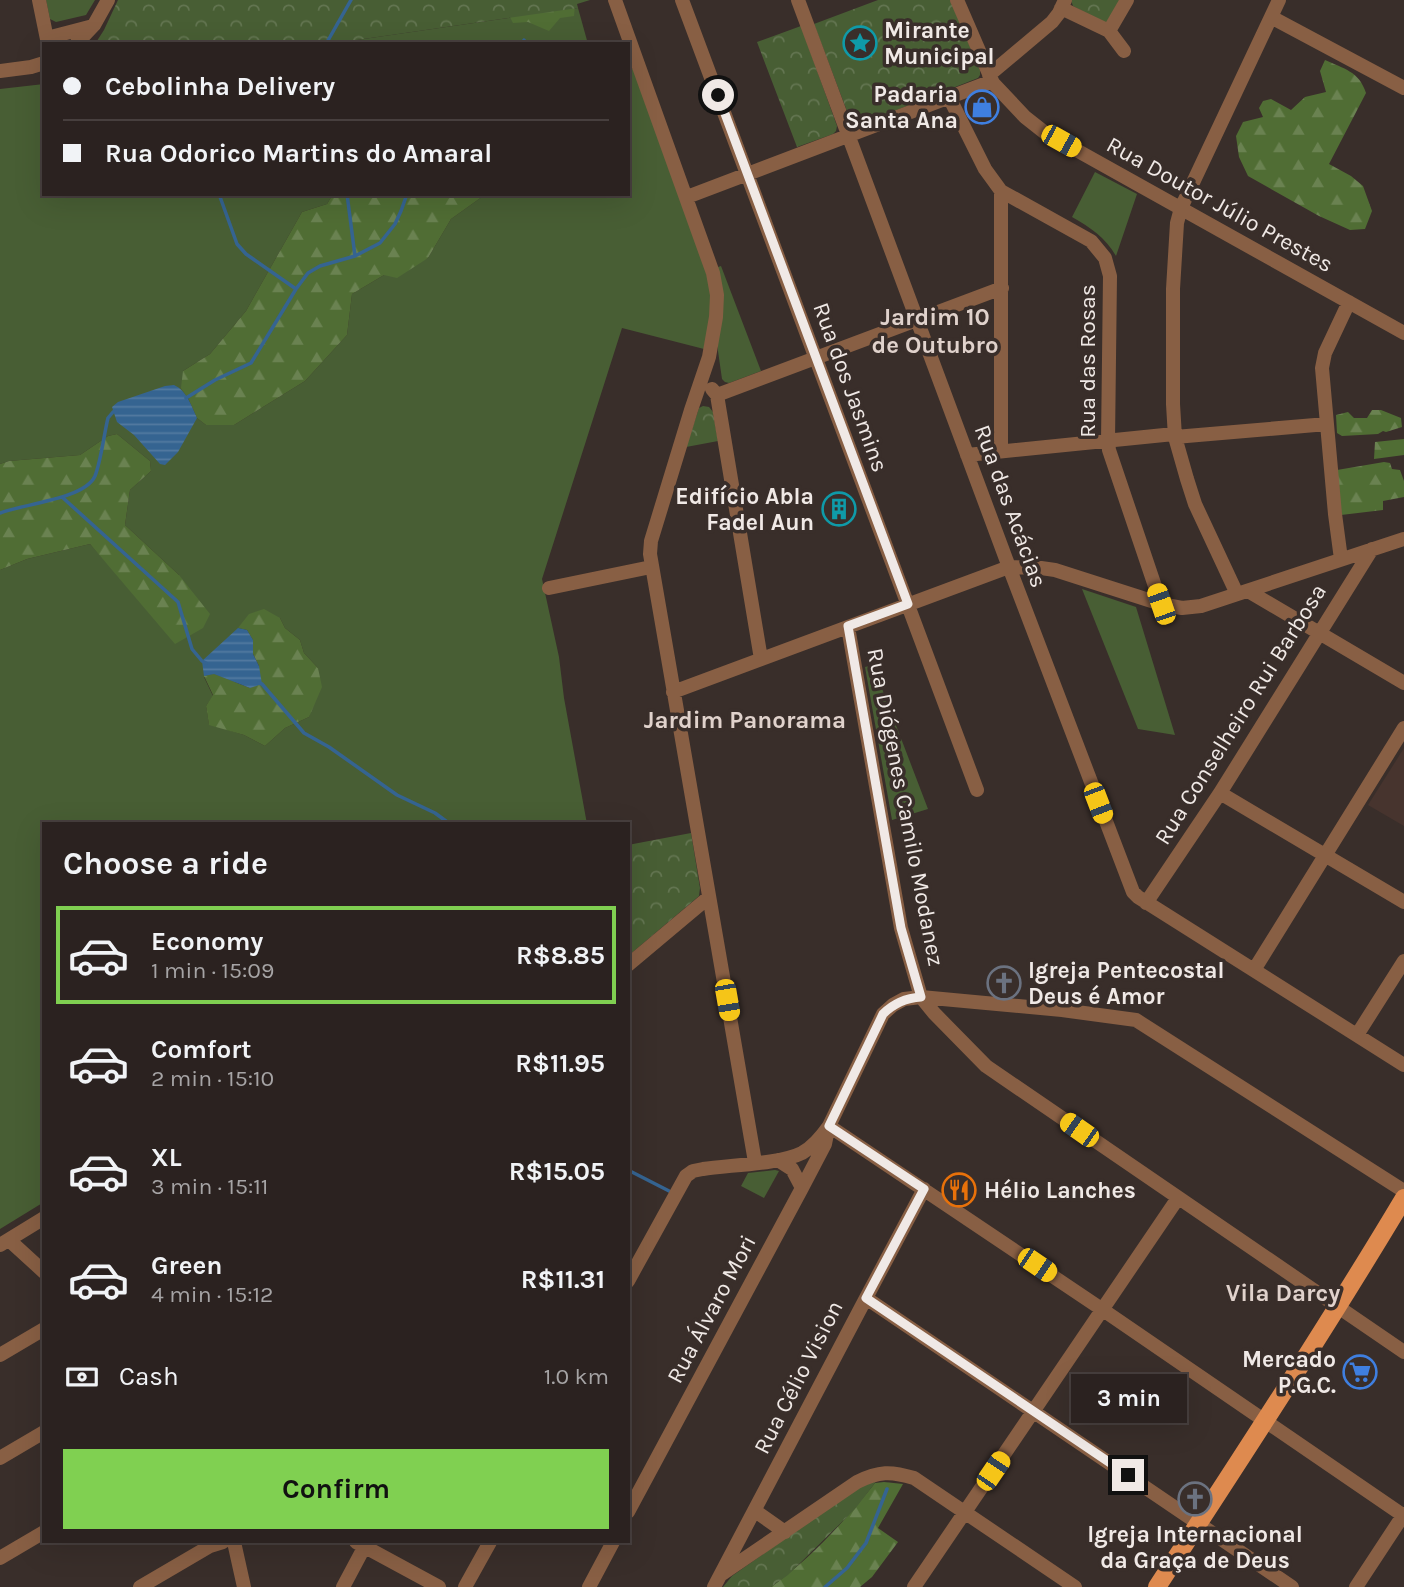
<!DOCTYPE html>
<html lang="en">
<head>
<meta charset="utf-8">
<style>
	body { margin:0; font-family:Karla,sans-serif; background:#332a29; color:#f1f3f6; height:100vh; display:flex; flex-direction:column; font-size:26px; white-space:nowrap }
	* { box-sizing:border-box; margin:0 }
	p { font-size:23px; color:#a6a4a5 }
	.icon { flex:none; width:38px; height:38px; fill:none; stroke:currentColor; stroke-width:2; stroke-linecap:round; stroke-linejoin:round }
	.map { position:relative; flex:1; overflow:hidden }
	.panel { position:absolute; left:42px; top:822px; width:588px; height:721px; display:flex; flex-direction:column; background:#2b2220; border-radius:0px; box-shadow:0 7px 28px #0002,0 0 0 2px #473f3e }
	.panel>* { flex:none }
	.top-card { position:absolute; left:42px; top:42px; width:588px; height:154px; border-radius:0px; box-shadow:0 7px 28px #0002,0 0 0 2px #473f3e; display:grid; align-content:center; height:154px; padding:0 21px; background:#2b2220 }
	.end { position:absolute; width:32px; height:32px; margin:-16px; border:9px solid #f0e9e6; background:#111; box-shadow:0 0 0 4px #111 }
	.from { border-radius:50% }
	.bubble { position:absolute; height:49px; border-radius:0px; background:#2b2220; box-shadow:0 7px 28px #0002,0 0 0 2px #473f3e; font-size:23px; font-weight:700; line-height:49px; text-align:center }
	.car { position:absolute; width:21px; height:42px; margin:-21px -10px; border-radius:9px; box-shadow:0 0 5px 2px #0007; background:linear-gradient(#f5c518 24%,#345 0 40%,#f5c518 0 76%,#345 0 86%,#f5c518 0) }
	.top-card b { display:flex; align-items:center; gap:24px; height:66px; font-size:26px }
	.top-card b+b { border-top:2px solid #473f3e }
	.top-card i { width:18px; height:18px; background:#f1f3f6 }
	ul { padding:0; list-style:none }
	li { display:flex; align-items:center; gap:21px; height:98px; margin:0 14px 10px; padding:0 7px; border:4px solid transparent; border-radius:0px }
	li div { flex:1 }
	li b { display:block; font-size:26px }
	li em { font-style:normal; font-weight:700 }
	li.on { border-color:#80d051 }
	li>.icon { width:63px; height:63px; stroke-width:1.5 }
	h2 { padding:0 21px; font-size:32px; line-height:84px }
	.pay { display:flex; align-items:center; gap:18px; height:77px; padding:0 21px; font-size:26px }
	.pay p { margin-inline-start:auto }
	.action { display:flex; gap:14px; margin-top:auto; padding:14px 21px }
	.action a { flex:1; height:80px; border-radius:0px; background:#80d051; color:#111; font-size:28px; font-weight:700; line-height:80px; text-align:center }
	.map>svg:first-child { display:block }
</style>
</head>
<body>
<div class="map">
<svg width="1404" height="1587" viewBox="0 0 1404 1587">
	<defs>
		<pattern id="forest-firs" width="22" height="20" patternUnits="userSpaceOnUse" patternTransform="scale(1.75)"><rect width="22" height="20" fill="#506d34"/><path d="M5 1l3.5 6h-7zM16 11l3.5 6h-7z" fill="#6a8251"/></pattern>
		<pattern id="park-crowns" width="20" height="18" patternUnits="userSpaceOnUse" patternTransform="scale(1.75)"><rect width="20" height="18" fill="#485e34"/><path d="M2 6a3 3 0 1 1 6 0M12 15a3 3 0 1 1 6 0" fill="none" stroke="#637551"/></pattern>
		<pattern id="water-rules" width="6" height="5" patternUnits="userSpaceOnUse" patternTransform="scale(1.75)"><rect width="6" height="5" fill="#356491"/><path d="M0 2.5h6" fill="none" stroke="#537aa0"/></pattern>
	</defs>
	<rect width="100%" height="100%" fill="#392e2a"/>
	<path fill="#47342e" d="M 1404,748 L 1404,826 L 1368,805 Z"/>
	<path fill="#485e34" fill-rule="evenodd" d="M 46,0 L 95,0 L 86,15 L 56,22 L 50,19 Z
		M 578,8 L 588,44 L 329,44 Z
		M 635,68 L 708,273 L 712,306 L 704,349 L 622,328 L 542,579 L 559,657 L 564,698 L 587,824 L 44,824 L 44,1202 L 0,1229 L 0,570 L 27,559 L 90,544 L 108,564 L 179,575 L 125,525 L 130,490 L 151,471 L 150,461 L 117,434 L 108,436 L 80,455 L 9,461 L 0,464 L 0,89 L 44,84 L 44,194 L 333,194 L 327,204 L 302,212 L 246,311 L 210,354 L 183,371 L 188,398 L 197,418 L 206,425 L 234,425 L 305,381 L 347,335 L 352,294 L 384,275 L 428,258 L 451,219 L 486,194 L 628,194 L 628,113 L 632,111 L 628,101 L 628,70 ZM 280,618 L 285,628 L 300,640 L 304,653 L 318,668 L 309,717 L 285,728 L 265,746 L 244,735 L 209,724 L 206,706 L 213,696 L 204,677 L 239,683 L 250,688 L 253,640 L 247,630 L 238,628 Z
		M 1095,172 L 1137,194 L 1116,256 C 1105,237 1091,228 1072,217 Z
		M 721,266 L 761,371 L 729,383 L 725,382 L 722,379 L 718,351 L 718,267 Z
		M 1082,589 L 1136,607 L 1175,735 L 1138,729 Z
		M 873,665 L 928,809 L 892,820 L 865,667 Z
		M 775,1170 L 779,1171 L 764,1198 L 741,1186 L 748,1173 Z"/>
	<path fill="url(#forest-firs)" d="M 575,4 L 574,16 L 560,18 L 549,31 L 528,22 L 513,23 L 506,9 Z
		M 1325,60 C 1344,69 1359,71 1366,93 L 1329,164 L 1351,176 L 1363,186 L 1372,211 L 1365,229 L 1350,230 L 1319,216 L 1248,176 L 1239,157 L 1236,136 L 1243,122 L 1263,117 L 1259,108 L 1263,101 L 1271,99 L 1291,110 L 1305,97 L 1326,92 L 1320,71 Z
		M 333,194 L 486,194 L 451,219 L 428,258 L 397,278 L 384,275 L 352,294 L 347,335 L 305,381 L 234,425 L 206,425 L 197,418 L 188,398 L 181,388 L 183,371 L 210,354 L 246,311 L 302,212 L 327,204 Z
		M 1372,410 L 1381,410 L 1401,418 L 1402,427 L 1386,432 L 1383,431 L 1378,434 L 1342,436 L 1337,433 L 1336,415 L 1348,412 L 1354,418 L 1367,418 Z
		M 117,434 L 150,461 L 151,471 L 130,490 L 125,525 L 179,575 L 210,614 L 203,628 L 175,644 L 90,544 L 27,559 L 0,570 L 0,464 L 9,461 L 80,455 L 108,436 Z
		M 1404,439 L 1404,455 L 1374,459 L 1375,442 Z
		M 1384,462 L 1390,463 L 1392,469 L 1400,470 L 1404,481 L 1404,497 L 1383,501 L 1383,510 L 1341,515 L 1337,470 Z
		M 264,609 L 280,618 L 285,628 L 300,640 L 304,653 L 318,668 L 322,687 L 309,717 L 285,728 L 265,746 L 244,735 L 209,725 L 206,706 L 213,695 L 204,676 L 214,674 L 250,688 L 259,666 L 253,654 L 253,640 L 247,630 L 238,628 L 249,614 Z
		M 884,1482 L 903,1484 L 878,1528 L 898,1542 L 872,1577 L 860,1587 L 771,1587 C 808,1561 847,1519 875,1483 Z"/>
	<path fill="url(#park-crowns)" d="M 118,0 L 590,0 L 577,4 L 578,8 L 329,44 L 95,44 L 104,30 Z
		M 878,0 L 950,0 L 980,70 L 980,75 L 978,78 L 861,124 L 854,124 L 850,119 L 814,24 Z
		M 1071,0 L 1121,0 L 1106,23 L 1073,6 Z
		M 801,26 L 837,126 L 836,131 L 833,134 L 797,147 L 757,42 Z
		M 703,406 L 709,407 L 713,412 L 718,441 L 686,447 L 699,408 Z
		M 691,833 L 700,888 L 699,896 L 628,956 L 628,845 Z
		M 878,1479 L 855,1509 L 788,1575 L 771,1587 L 723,1587 L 732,1576 L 858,1487 Z"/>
	<path fill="url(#water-rules)" d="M 174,385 C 187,391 191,405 197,418 L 178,452 L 165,465 L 160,464 L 134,435 L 117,422 L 112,407 L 118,402 L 165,386 Z
		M 238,628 L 247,630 L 253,640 L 253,654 L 259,666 L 262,684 L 250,688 L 214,674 L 204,676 L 202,661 Z"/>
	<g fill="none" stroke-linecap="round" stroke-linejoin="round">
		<path stroke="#356491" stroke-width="3.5" d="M 326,44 L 351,0
			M 522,44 L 524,40
			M 219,194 L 237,244 L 246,254 L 296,289
			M 347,194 L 355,256
			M 186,398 L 215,380 L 251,363 L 296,289 L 308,273 L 320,266 L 355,256 L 380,243 L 395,224 L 401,211 L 407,194
			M 62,497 L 178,602 L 192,649 L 202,661 L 206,663
			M 0,513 C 23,504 85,499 95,476 C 101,461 104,434 108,418 L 113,412 L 117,411
			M 259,683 L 262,684 L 304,733 L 329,747 L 397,795 L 435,813 L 450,824
			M 628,1170 L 673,1193
			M 825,1587 L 847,1568 L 866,1543 L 887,1489"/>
		<path stroke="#885f44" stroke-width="14" d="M 39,0 L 48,44
			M 615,0 L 713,273 L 717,295 L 716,317 L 709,357 L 691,410 L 651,541 L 650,554 L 755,1162
			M 682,0 L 977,790
			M 798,0 L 1006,559 L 1133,892 L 1138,897 L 1404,1065
			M 957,0 L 993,83 L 1025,117 L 1044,132 L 1404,333
			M 1061,8 L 1109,31 L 1127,0
			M 1271,17 L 1404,88
			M 1109,31 L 1124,51
			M 47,38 L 93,26
			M 76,44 L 94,25 L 108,0
			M 0,71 L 31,67 L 44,63
			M 989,75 L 1052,22 L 1059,13 L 1065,0
			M 949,97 L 985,169 L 1001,191 L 1091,241 L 1105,258 L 1110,276 L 1108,441 L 1109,450 L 1161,604
			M 1001,191 L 1001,451
			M 687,197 L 992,81
			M 712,389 L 717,395 L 761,659
			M 717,395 L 1002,288
			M 1175,437 L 1327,424
			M 967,455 L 1174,434
			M 1341,559 L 1335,514 L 1322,368 L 1325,353 L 1349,302
			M 549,588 L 651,567
			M 1248,591 L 1404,683
			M 1237,594 L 1195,504 L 1187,479 L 1175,437 L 1173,404 L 1173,289 L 1177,223 L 1181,208 L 1279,0
			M 848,627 L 901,928 L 921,997 L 934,1013 L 986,1066 L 1404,1352
			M 673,692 L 1009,567 L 1041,568 L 1055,570 L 1161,604 L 1182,608 L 1201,606 L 1404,539
			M 1220,793 L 1404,902
			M 1146,903 L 1220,793 L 1372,549
			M 628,965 L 709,897
			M 1254,970 L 1404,728
			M 1357,1035 L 1404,961
			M 829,1126 L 1103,1310 L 1404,1516
			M 778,1160 L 792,1169 L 802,1188
			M 9,1240 L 44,1272
			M 0,1245 L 44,1218
			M 628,1281 L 686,1176 L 693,1171 L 703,1169 C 729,1165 780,1164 802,1153 C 813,1147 822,1136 829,1126 L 883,1014 L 893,1005 L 904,999 L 921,997 L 1062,1010 L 1136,1020 L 1404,1191
			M 866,1298 L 1292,1587
			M 0,1355 L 44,1329
			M 0,1458 L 44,1432
			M 755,1511 L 785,1532
			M 628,1512 L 802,1188 L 825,1144 L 827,1134
			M 234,1542 L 244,1587
			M 356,1542 L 439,1587
			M 0,1558 L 44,1532
			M 722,1574 L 857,1482 C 879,1471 891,1471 914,1478 L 1075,1587
			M 140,1587 L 210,1546 L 223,1542
			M 343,1587 L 367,1542
			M 465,1587 L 490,1542
			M 589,1587 L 613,1542
			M 714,1587 L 866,1298 L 924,1189
			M 914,1587 L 1178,1198
			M 1356,1587 L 1404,1514"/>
		<path stroke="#de8a4f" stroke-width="18" d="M 1157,1587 C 1241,1458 1325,1330 1404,1198"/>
	</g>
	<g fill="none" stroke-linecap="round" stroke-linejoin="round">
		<path stroke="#f0e9e6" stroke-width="9" d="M 718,95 L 908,604 L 848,626 L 901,928 L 921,997 C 906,998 894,1003 883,1014 L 829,1126 L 924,1189 L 866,1298 L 1128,1475"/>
	</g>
	<defs>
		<symbol id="sight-ring" viewBox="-11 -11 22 22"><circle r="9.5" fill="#392e2a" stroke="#0f9aa8" stroke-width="1.5"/><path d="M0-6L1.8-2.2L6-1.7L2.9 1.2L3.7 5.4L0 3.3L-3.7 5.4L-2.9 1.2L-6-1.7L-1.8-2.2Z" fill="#0f9aa8"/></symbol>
		<symbol id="shop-ring" viewBox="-11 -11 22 22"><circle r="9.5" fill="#392e2a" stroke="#3f7fe0" stroke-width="1.5"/><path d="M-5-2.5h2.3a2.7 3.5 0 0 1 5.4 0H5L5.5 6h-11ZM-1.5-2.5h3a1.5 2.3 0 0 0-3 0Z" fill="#3f7fe0"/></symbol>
		<symbol id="building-ring" viewBox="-11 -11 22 22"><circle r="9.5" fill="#392e2a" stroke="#0f9aa8" stroke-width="1.5"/><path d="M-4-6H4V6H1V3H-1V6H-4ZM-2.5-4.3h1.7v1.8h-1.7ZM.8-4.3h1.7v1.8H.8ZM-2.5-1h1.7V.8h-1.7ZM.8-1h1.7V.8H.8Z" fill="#0f9aa8"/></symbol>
		<symbol id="church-ring" viewBox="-11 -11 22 22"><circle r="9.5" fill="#392e2a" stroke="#6b7280" stroke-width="1.5"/><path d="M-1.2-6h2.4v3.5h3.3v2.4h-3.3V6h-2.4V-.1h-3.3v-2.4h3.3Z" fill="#6b7280"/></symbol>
		<symbol id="restaurant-ring" viewBox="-11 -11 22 22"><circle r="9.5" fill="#392e2a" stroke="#e8710a" stroke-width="1.5"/><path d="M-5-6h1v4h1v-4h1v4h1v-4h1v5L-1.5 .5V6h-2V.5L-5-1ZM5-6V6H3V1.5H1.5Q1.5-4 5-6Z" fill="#e8710a"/></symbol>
		<symbol id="supermarket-ring" viewBox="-11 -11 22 22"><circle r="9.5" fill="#392e2a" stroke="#3f7fe0" stroke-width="1.5"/><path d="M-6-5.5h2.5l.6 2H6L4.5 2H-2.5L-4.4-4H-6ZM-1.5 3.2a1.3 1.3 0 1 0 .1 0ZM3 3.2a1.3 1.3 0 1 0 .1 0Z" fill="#3f7fe0"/></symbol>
	</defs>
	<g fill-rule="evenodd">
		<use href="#sight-ring" x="841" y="24" width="38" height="38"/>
		<use href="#shop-ring" x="963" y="88" width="38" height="38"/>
		<use href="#building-ring" x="820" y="490" width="38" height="38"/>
		<use href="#church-ring" x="985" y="964" width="38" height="38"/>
		<use href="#restaurant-ring" x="940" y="1171" width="38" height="38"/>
		<use href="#supermarket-ring" x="1341" y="1353" width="38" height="38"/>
		<use href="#church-ring" x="1176" y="1480" width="38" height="38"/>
	</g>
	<g text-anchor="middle" stroke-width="7" stroke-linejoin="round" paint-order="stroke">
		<g font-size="23" font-weight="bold" fill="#f0e9e6" stroke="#392e2a" text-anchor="start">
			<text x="884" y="38">Mirante<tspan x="884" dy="26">Municipal</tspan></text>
			<text x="958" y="102" text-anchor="end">Padaria<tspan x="958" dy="26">Santa Ana</tspan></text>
			<text x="814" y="504" text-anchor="end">Edifício Abla<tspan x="814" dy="26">Fadel Aun</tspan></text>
			<text x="1028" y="978">Igreja Pentecostal<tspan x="1028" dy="26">Deus é Amor</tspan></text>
			<text x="984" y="1198">Hélio Lanches</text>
			<text x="1336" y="1367" text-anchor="end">Mercado<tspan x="1336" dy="26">P.G.C.</tspan></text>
			<text x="1195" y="1542" text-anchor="middle">Igreja Internacional<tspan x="1195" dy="26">da Graça de Deus</tspan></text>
		</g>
		<g font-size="23" fill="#f0e9e6" stroke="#392e2a">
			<text transform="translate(1220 204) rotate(29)" y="8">Rua Doutor Júlio Prestes</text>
			<text transform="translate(1087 361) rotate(-90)" y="8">Rua das Rosas</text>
			<text transform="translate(851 387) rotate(70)" y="8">Rua dos Jasmins</text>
			<text transform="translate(1011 506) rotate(70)" y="8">Rua das Acácias</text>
			<text transform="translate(1240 714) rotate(-58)" y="8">Rua Conselheiro Rui Barbosa</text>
			<text transform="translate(906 807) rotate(79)" y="8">Rua Diógenes Camilo Modanez</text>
			<text transform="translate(711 1309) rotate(-62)" y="8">Rua Álvaro Mori</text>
			<text transform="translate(798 1377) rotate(-63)" y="8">Rua Célio Vision</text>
		</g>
		<g font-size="24" font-weight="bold" fill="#e0d2cc" stroke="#392e2a">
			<text x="935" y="325">Jardim 10<tspan x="935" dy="28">de Outubro</tspan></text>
			<text x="745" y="728">Jardim Panorama</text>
			<text x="1283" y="1301">Vila Darcy</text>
		</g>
	</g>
</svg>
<i class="end from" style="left:718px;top:95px"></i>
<i class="end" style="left:1128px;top:1475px"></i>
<div class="bubble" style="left:1071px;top:1374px;width:116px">3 min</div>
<i class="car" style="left:1061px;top:141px;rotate:119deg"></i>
<i class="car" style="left:1161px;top:604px;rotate:341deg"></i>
<i class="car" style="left:1098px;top:803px;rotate:159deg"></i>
<i class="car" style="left:727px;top:1000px;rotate:170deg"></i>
<i class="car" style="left:1079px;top:1130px;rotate:305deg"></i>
<i class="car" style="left:1037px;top:1265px;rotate:124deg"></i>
<i class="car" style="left:993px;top:1471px;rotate:34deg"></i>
<div class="top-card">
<b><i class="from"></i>Cebolinha Delivery</b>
<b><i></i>Rua Odorico Martins do Amaral</b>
</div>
<section class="panel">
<h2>Choose a ride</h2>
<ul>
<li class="on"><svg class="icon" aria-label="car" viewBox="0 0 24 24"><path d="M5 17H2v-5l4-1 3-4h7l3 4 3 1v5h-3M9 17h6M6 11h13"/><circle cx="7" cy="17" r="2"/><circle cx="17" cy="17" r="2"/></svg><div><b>Economy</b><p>1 min · 15:09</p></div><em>R$8.85</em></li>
<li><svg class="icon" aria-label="car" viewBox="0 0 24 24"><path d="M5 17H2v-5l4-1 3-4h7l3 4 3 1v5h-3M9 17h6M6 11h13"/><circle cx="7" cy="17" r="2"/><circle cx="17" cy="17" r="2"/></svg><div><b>Comfort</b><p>2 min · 15:10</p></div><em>R$11.95</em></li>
<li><svg class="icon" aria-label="car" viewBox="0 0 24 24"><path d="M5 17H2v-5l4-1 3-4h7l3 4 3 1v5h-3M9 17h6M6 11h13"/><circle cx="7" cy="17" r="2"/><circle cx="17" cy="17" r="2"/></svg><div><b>XL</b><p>3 min · 15:11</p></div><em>R$15.05</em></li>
<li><svg class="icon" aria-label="car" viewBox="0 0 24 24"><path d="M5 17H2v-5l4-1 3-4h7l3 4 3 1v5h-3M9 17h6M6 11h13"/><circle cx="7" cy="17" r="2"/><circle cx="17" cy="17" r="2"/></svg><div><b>Green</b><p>4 min · 15:12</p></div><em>R$11.31</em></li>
</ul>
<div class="pay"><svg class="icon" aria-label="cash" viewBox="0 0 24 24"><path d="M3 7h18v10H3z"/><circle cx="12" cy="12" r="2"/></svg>Cash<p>1.0 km</p></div>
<div class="action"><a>Confirm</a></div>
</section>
</div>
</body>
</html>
